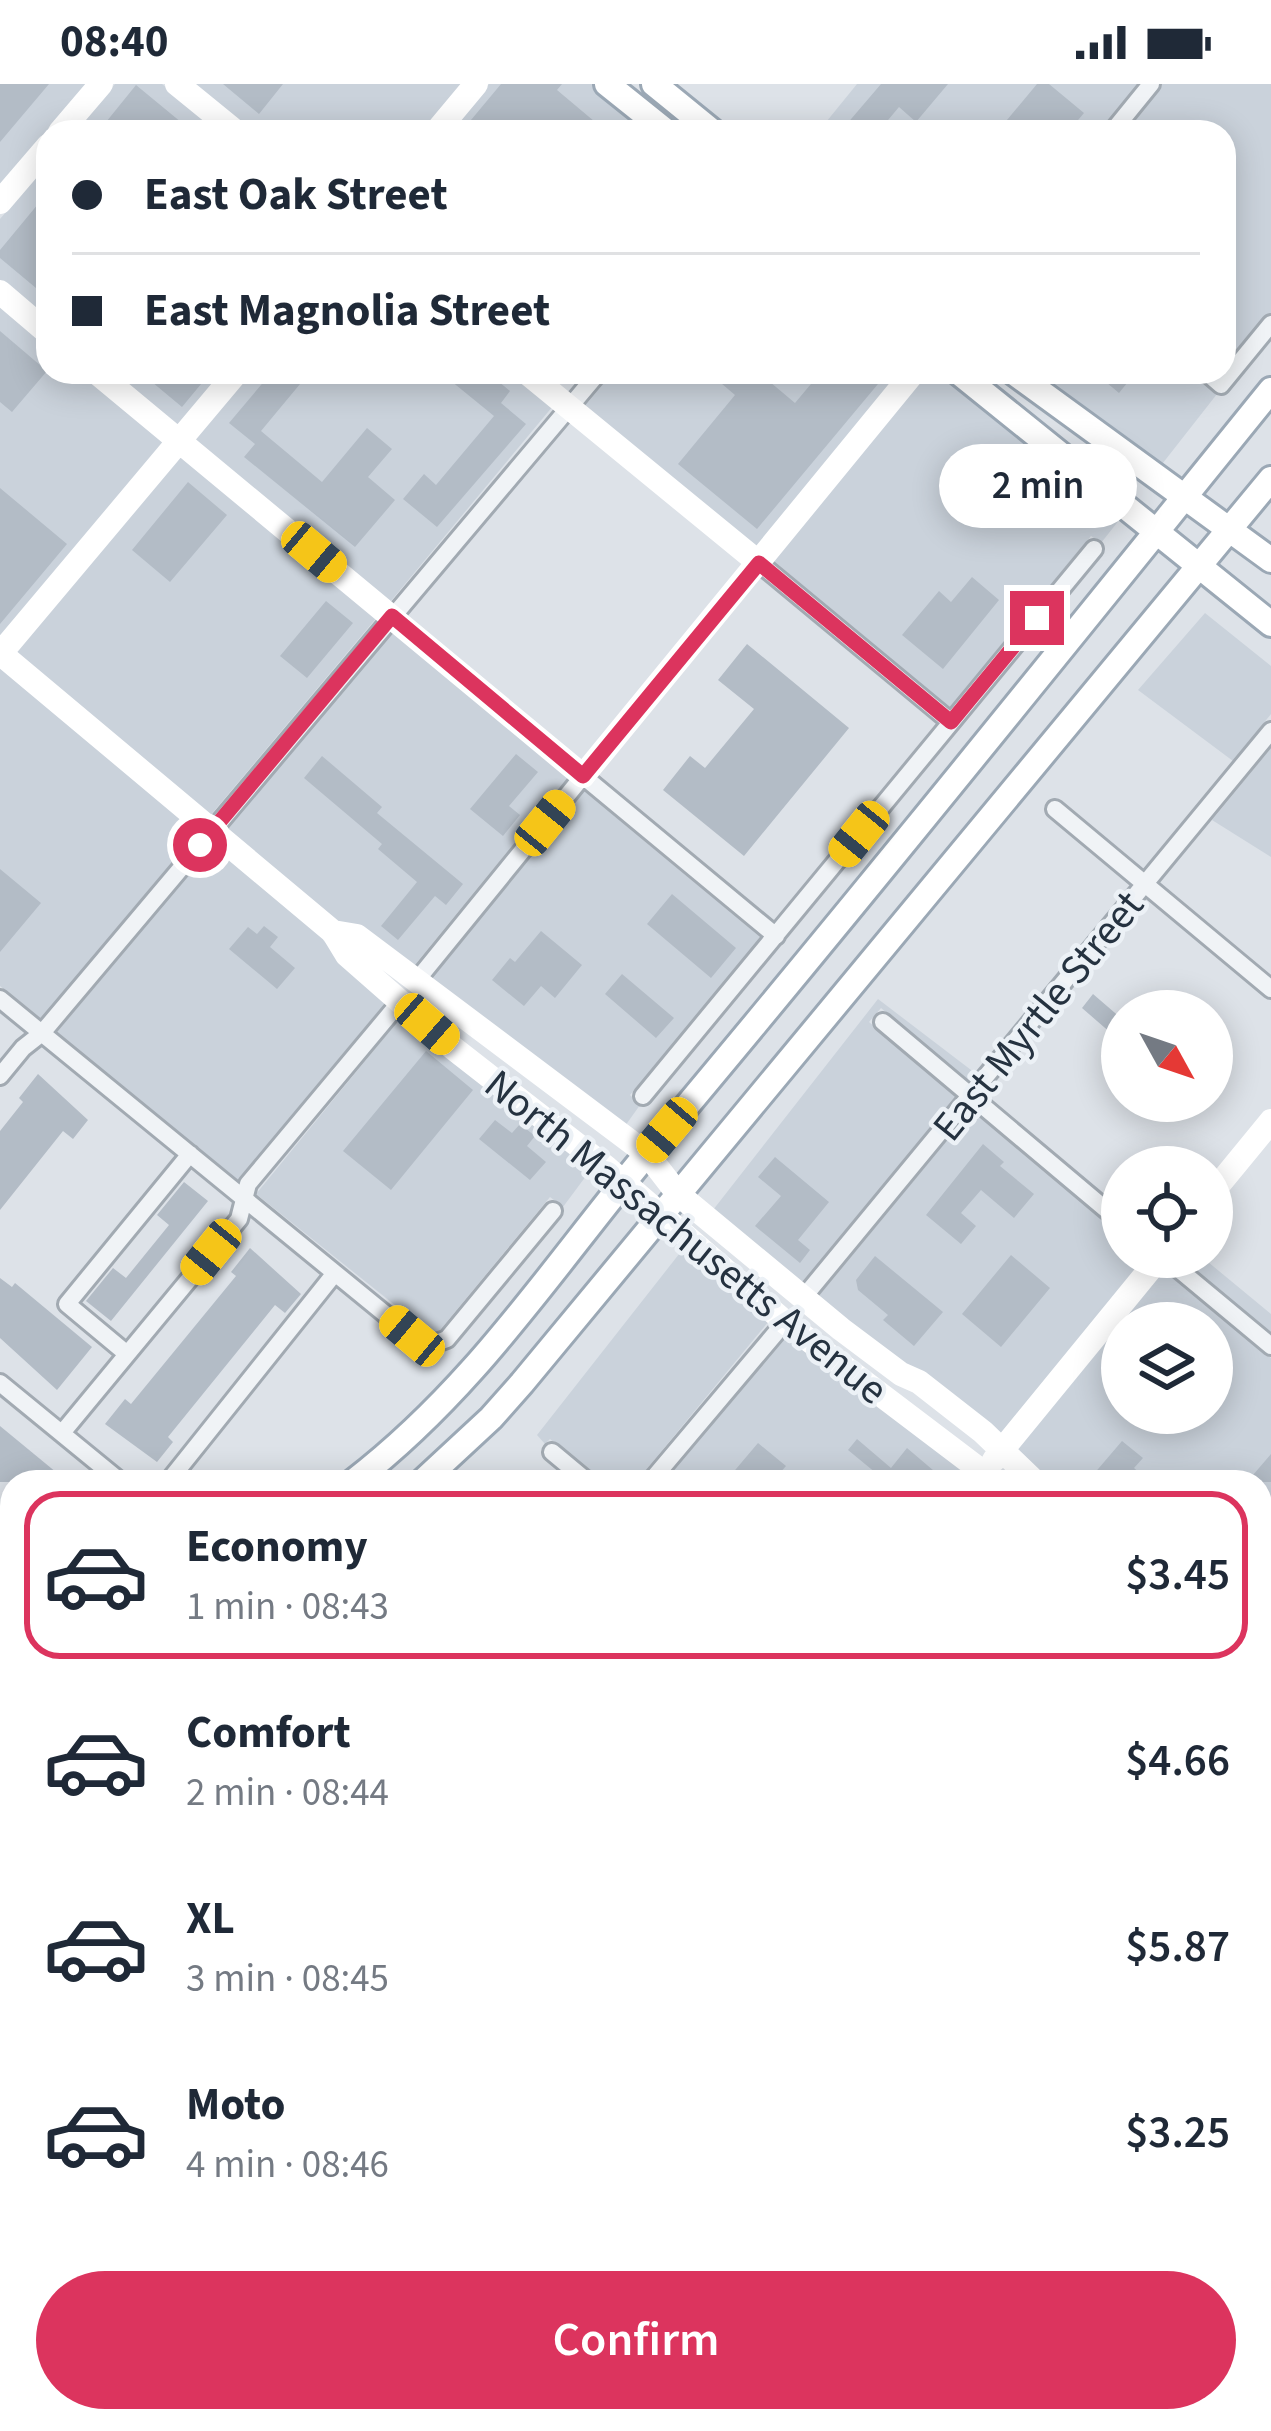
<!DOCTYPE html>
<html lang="en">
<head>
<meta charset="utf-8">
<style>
	body { margin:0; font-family:"Source Sans 3",sans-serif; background:#f6f6f7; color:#1f2937; height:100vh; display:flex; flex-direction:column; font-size:45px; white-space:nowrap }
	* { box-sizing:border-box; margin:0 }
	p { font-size:39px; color:#747a83 }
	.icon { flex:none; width:66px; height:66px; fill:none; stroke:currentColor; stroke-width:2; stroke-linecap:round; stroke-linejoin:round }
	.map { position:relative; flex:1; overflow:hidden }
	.side { position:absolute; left:0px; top:1386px; width:1272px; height:963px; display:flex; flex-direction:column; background:#fff; border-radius:36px 36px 0 0; box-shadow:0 6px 30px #0003 }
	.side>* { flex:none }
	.guide { position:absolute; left:36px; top:36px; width:1200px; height:264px; border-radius:36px; box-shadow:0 6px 30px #0003; display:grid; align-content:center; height:264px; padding:0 36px; background:#fff }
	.needle { width:78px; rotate:130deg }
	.tools { position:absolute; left:1101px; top:906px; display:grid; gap:24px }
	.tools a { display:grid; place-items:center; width:132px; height:132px; border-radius:50%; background:#fff; box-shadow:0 6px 30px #0003; font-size:60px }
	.end { position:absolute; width:54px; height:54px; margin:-27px; border:15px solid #dc345e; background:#fff; box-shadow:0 0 0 6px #fff }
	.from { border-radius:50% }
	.bubble { position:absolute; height:84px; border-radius:42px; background:#fff; box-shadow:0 6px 30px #0003; font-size:39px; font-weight:600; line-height:84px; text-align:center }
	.car { position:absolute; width:36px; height:72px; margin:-36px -18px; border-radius:15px; box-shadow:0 0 9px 3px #0007; background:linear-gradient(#f5c518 24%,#345 0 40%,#f5c518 0 76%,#345 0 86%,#f5c518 0) }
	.guide b { display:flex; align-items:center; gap:42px; height:114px; font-size:45px }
	.guide b+b { border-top:3px solid #e0e1e3 }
	.guide i { width:30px; height:30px; background:#1f2937 }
	ul { padding:21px 0 0; list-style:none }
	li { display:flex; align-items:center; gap:36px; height:168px; margin:0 24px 18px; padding:0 12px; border:6px solid transparent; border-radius:36px }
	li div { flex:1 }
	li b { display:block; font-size:45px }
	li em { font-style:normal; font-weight:600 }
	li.current { border-color:#dc345e }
	li>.icon { width:108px; height:108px; stroke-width:1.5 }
	.button { display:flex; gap:24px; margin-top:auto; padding:24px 36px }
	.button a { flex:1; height:138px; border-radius:72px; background:#dc345e; color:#fff; font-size:48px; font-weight:600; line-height:138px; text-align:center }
	.status { display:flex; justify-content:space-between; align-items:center; height:84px; padding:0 60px; background:#fff; direction:ltr }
	.status svg { height:33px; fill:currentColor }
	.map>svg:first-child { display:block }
</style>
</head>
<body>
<div class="status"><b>08:40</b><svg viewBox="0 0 49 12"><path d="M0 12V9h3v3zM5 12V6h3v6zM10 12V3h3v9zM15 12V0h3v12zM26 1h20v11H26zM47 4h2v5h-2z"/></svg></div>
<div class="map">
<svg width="1271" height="2347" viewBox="0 0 1271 2347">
	<rect width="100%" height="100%" fill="#dde2e8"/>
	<path fill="#cad2db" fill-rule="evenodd" d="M 0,0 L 87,0 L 0,102 Z
		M 115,0 L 162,0 L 221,48 L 74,48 Z
		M 192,0 L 462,0 L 422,48 L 251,48 Z
		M 489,0 L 593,0 L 652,48 L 449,48 Z
		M 857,0 L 1271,0 L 1271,240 L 1221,301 L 1205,288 L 1224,288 L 1224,48 L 818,48 Z
		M 48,79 L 48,236 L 0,196 L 0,135 Z
		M 0,220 L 48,261 L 48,288 L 81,288 L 165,357 L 0,553 Z
		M 110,288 L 223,288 L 178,343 Z
		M 251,288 L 512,288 L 553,322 L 390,518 L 194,356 Z
		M 613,288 L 900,288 L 757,465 L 584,323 Z
		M 928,288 L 944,288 L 1120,435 L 1101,459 L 1091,452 L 949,624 L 773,478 Z
		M 1029,288 L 1191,288 L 1217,310 L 1159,384 Z
		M 182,371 L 378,532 L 209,733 L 14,569 Z
		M 1205,529 L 1271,582 L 1271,630 L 1233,677 L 1138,606 Z
		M 394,546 L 569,692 L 414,882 L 339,839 L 225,747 Z
		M 0,584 L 197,748 L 40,936 L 0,902 Z
		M 1271,664 L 1271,773 L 1212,736 Z
		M 585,706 L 762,853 L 630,1011 L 640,1021 L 625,1042 L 431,895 Z
		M 213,761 L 323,852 L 323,856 L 386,918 L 238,1096 L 56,949 Z
		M 878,915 L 975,989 L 968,998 L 881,924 L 869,938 L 956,1012 L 801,1200 L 713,1126 Z
		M 402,932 L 592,1084 L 563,1123 L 550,1113 L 440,1246 L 431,1250 L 256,1110 Z
		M 972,1026 L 1122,1151 L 1122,1173 L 1146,1173 L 1000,1350 L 817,1214 Z
		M 683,1165 L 769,1237 L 636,1398 L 603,1398 L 550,1355 L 545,1360 L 537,1351 Z
		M 1178,1173 L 1202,1173 L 1271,1230 L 1271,1250 Z
		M 1163,1185 L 1271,1274 L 1271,1594 L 1260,1577 L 1260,1398 L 1049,1398 L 1016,1365 ZM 1122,1239 L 1212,1239 L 1212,1329 L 1122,1329 Z
		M 786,1251 L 965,1384 L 949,1398 L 663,1398 Z
		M 1260,1621 L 1271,1628 L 1271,1791 L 1260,1782 Z"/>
	<path fill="#b3bcc6" d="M 0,0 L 49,0 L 0,58 Z
		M 223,0 L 283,0 L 259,30 Z
		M 501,0 L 562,0 L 557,6 L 607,48 L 461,48 Z
		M 881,0 L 948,0 L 916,38 L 899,23 L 878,48 L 840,48 Z
		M 1037,0 L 1049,0 L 1084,29 L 1068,48 L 997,48 Z
		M 136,1 L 193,48 L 98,48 Z
		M 48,108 L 48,214 L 0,174 L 0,166 Z
		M 0,247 L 47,287 L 12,328 L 0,318 Z
		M 140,288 L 211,288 L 182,323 Z
		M 272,288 L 310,288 L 261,347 L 322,398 L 367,344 L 392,365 L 368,393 L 395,416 L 355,463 L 244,373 L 255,360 L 229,339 Z
		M 440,288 L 487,288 L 510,307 L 501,319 L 526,340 L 437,443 L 403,415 L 424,390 L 436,401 L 494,332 Z
		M 708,288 L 758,288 L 795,319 L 821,288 L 888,288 L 757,445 L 678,380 L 735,311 Z
		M 1094,288 L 1136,288 L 1119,309 Z
		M 188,398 L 227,431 L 170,498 L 132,466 Z
		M 0,404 L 67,460 L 0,540 Z
		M 972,493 L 999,516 L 943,585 L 902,551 L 939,507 L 951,518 Z
		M 326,517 L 353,539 L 307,594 L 280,572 Z
		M 747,560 L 849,644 L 744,772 L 663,706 L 690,672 L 705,684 L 754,625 L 718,596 Z
		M 516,670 L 538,688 L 509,722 L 520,731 L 503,752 L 470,725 Z
		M 322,672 L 382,723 L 377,729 L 463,800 L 446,821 L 435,812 L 398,856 L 381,842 L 417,798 L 378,765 L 382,760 L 304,694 Z
		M 0,785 L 41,819 L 0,868 Z
		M 672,810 L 736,864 L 711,894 L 647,840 Z
		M 264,842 L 278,853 L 270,863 L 295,884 L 277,905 L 229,865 L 248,843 L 257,850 Z
		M 541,847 L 582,881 L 555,914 L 541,902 L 524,922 L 492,896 L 510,874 L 515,878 Z
		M 622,890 L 674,934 L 656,954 L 605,910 Z
		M 1093,910 L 1122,935 L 1112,950 L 1082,924 Z
		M 426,967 L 473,1006 L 391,1106 L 343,1067 Z
		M 38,990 L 88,1036 L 73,1055 L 63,1047 L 0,1126 L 0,1047 L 23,1018 L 19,1014 Z
		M 495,1036 L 512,1049 L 520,1040 L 535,1052 L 527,1062 L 546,1078 L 530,1096 L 479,1055 Z
		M 983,1060 L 1004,1078 L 1000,1082 L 1034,1110 L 1014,1134 L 981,1106 L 961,1129 L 976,1142 L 961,1160 L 926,1131 Z
		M 775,1073 L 829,1118 L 798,1156 L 810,1166 L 800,1179 L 755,1142 L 781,1112 L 758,1093 Z
		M 184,1098 L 208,1117 L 111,1237 L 86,1217 L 113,1184 L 126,1194 L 169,1141 L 157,1131 Z
		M 250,1164 L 301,1210 L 285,1229 L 275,1221 L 168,1353 L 173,1358 L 157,1378 L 105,1340 L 125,1315 L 131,1320 L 236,1192 L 231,1188 Z
		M 1011,1171 L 1050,1204 L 1001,1263 L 962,1230 Z
		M 875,1172 L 943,1228 L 914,1262 L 883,1236 L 888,1231 L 858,1206 L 856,1196 Z
		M 0,1194 L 12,1203 L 15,1199 L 92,1263 L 57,1306 L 0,1254 Z
		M 0,1342 L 68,1398 L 0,1398 Z
		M 857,1355 L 891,1384 L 907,1364 L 947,1398 L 879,1398 L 882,1394 L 848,1366 Z
		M 1122,1357 L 1143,1374 L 1134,1384 L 1150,1398 L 1087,1398 Z
		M 758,1359 L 786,1382 L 772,1398 L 725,1398 Z
		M 1271,1370 L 1271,1398 L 1247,1398 Z"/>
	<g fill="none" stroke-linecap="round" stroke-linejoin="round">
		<defs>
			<path id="street" d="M 1112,48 L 1151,0
				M 1206,288 L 1221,301 L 1271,240
				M 759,479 L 951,638
				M 1055,725 L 1271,905
				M 417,896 L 583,692 L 776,852
				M 0,915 L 412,1252 L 431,1261 L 447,1255 L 553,1127
				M 883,938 L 1122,1139
				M 0,992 L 23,964 L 42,949 L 599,288
				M 643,1012 L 1094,465
				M 1164,1173 L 1271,1262
				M 803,1214 L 1271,647
				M 127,1270 L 67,1220 L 190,1070
				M 0,1299 L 121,1398
				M 62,1349 L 239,1135 L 248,1100 L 400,918
				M 552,1368 L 588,1398
				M 168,1398 L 335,1189
				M 650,1398 L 785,1238
				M 0,1435 L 12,1445
				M 0,1850 L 12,1836
				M 1260,1913 L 1271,1900
				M 1260,1954 L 1271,1963
				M 0,1993 L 12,2003
				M 0,2279 L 12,2265
				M 1260,2323 L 1271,2332
				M 415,2337 L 428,2347
				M 838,2337 L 850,2347"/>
			<path id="primary" d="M 607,0 L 667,48
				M 654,0 L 713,48
				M 958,288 L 1271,540
				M 1013,288 L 1271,476
				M 353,1398 C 478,1302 555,1179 655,1060 C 864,811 1067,558 1271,306
				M 422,1398 L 491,1334 L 522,1299 L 1271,395
				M 0,1538 L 12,1537
				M 0,1576 L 12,1574"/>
		</defs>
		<use href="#street" stroke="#a2aab2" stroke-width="22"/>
		<use href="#primary" stroke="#9ba8b5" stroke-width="30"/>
		<use href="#street" stroke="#f0f3f6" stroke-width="16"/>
		<path stroke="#fff" stroke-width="24" d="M 177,0 L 236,48
			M 60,48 L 101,0
			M 436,48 L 476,0
			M 0,118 L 48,62
			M 0,208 L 48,249
			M 96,288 L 583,692 L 914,288
			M 526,288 L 759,479
			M 0,569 L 333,848 L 347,871 L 453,964 L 607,1084 L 785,1238 L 996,1398
			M 0,570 L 237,288
			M 333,848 L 357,852 L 647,1070 L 678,1110 L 841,1245 L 901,1290 L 919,1298 L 983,1348 L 1035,1398
			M 1212,1109 L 1271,1037
			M 994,1376 L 1160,1173
			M 1260,1593 L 1271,1614
			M 292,2347 L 300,2337
			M 318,2347 L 327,2337"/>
		<use href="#primary" stroke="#fff" stroke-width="24"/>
	</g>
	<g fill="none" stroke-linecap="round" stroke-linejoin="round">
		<path stroke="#dc345e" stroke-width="15" d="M 200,761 L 392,532 L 583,692 L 759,479 L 951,638 L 1037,534"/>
	</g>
	<g text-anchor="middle" stroke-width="9" stroke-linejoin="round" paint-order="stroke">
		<g font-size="42" fill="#253240" stroke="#ecf1f6">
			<text transform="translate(1037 931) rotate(-51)" y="15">East Myrtle Street</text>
			<text transform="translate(687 1152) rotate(39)" y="15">North Massachusetts Avenue</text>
		</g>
	</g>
</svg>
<div class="tools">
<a><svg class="needle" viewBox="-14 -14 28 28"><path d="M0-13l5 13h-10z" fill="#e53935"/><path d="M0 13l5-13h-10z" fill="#747a83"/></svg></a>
<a><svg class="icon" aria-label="locate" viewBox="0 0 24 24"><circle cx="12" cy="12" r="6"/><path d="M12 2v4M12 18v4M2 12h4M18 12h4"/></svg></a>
<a><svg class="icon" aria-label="layers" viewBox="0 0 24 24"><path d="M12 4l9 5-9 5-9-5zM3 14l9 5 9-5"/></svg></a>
</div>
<i class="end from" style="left:200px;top:761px"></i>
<i class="end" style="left:1037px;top:534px"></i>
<div class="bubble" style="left:939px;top:360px;width:198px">2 min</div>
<i class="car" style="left:314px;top:468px;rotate:130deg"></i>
<i class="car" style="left:545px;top:739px;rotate:39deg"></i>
<i class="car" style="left:859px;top:750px;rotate:219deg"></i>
<i class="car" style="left:427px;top:940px;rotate:131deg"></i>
<i class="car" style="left:667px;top:1046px;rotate:220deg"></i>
<i class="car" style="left:211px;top:1168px;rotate:219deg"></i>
<i class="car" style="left:412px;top:1252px;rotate:310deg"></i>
<div class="guide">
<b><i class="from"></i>East Oak Street</b>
<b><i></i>East Magnolia Street</b>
</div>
<section class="side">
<ul>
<li class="current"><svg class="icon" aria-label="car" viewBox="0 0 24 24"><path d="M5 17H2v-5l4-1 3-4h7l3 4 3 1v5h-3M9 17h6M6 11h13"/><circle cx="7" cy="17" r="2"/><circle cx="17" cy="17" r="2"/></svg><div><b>Economy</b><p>1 min · 08:43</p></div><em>$3.45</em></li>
<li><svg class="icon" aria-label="car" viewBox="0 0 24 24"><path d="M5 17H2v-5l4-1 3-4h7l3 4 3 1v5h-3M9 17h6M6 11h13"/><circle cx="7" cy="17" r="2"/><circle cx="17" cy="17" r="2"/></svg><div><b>Comfort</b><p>2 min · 08:44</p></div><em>$4.66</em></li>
<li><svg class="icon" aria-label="car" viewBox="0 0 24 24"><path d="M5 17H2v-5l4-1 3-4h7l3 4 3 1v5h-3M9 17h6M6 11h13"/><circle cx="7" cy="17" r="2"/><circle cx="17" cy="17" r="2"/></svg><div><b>XL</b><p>3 min · 08:45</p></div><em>$5.87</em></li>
<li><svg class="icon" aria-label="car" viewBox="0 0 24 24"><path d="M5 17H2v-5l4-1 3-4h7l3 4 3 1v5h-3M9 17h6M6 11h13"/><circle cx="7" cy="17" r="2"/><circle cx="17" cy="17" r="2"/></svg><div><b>Moto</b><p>4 min · 08:46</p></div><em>$3.25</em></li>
</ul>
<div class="button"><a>Confirm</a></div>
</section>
</div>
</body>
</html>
